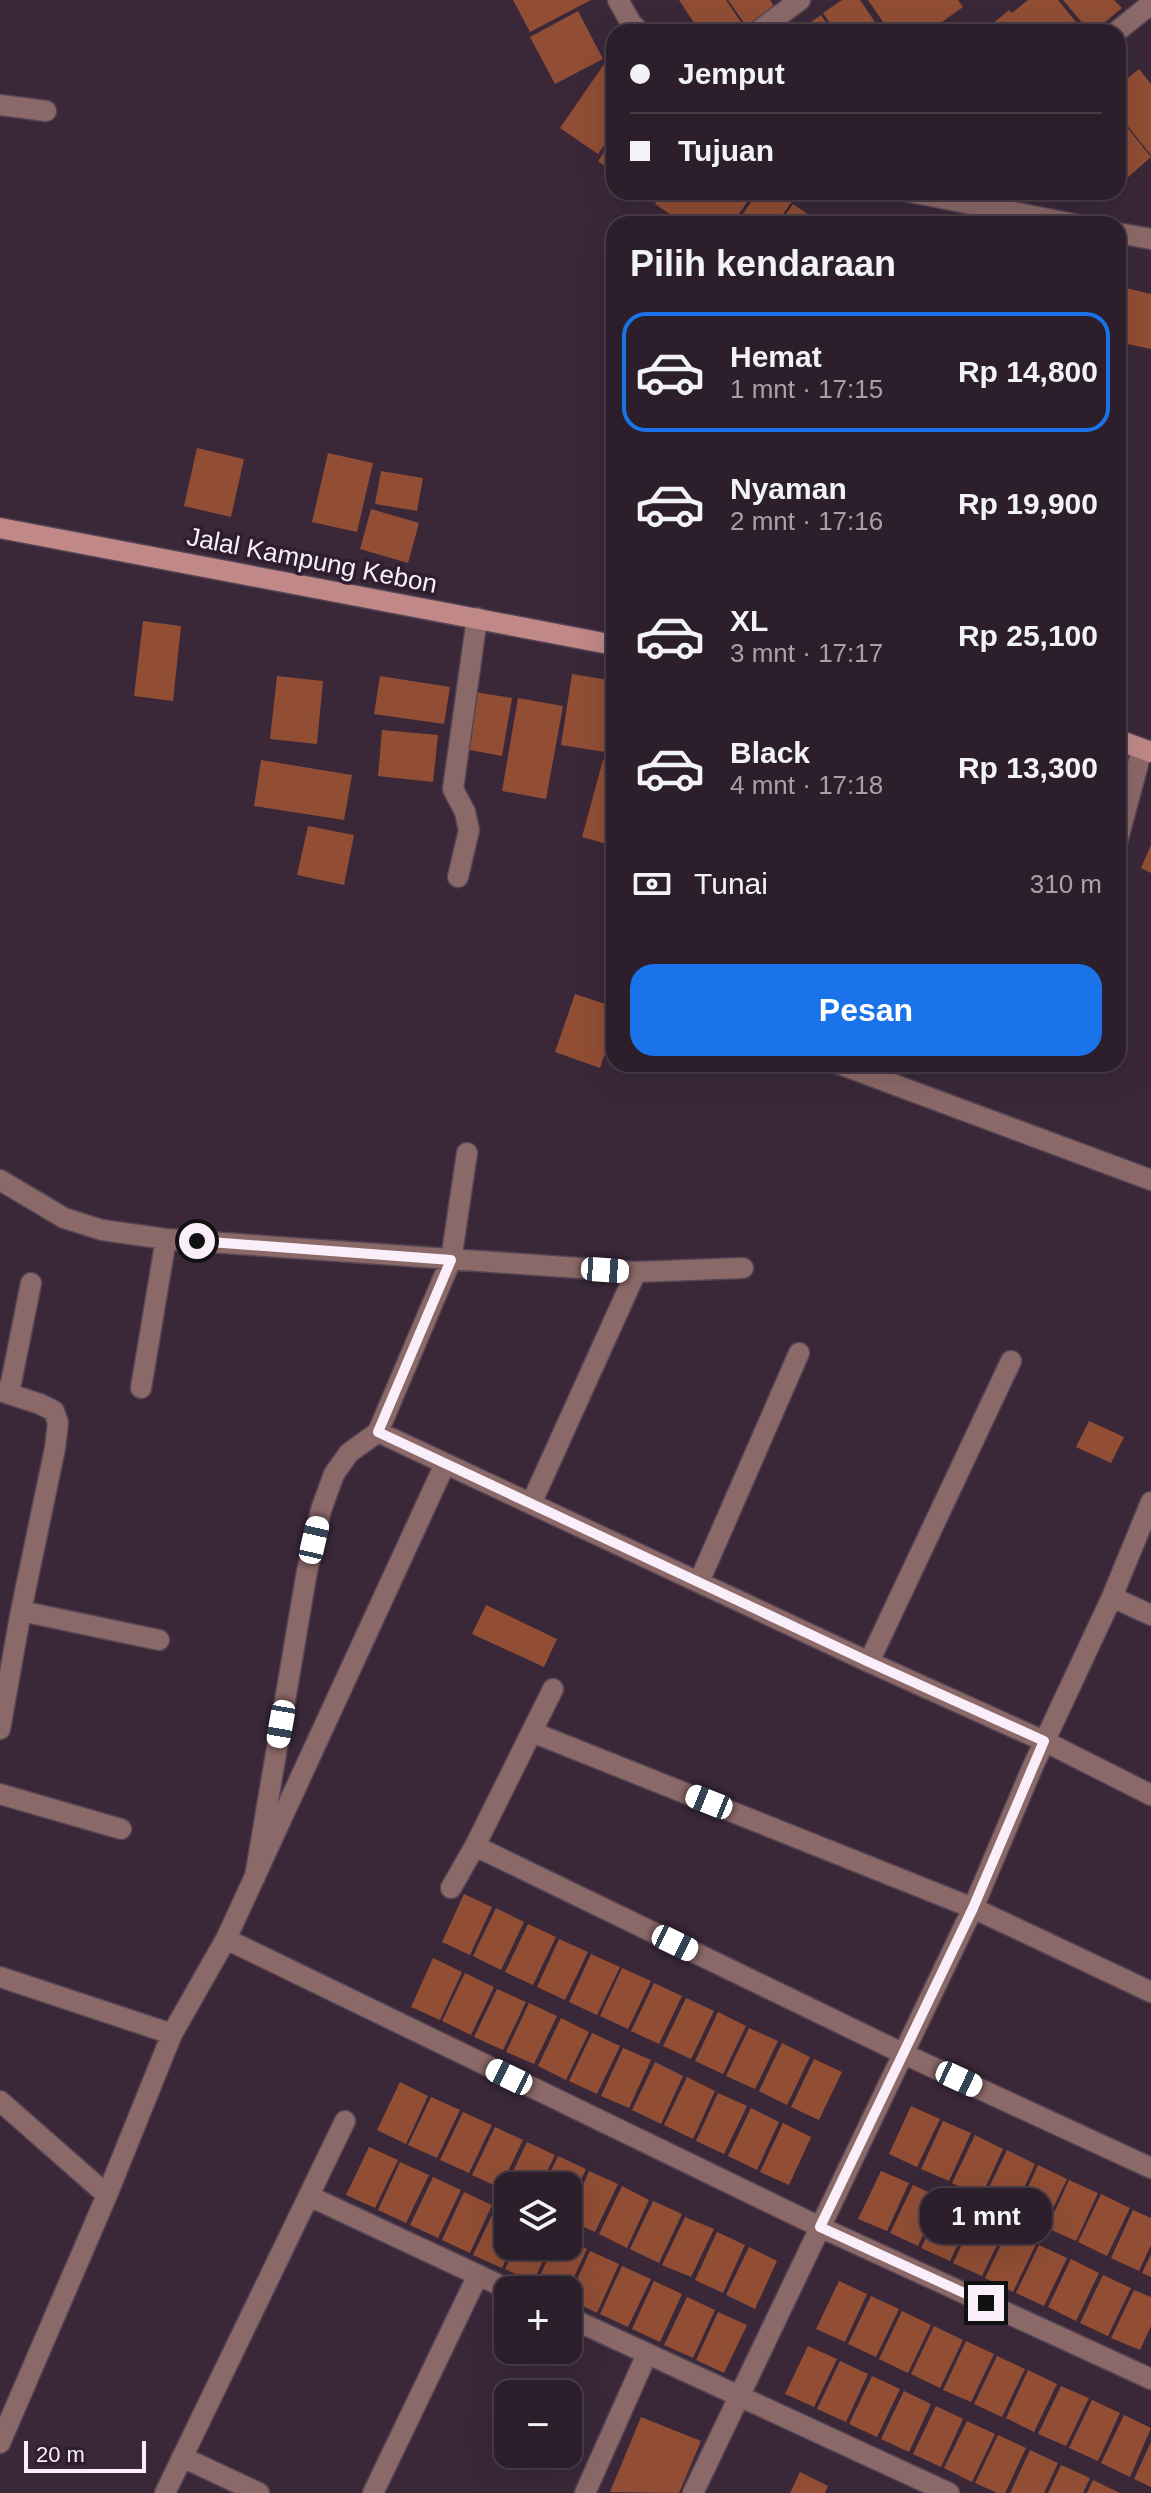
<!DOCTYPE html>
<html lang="id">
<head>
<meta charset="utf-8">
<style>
	body { margin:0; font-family:Arial,sans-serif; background:#382b37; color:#f1f3f6; height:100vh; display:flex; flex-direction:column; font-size:30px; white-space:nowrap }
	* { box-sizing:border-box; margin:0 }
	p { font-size:26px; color:#a6a2a9 }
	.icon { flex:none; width:44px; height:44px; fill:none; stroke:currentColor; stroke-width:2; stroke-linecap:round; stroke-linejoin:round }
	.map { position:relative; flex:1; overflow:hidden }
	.panel { position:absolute; left:606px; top:216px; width:520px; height:856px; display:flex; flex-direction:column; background:#2c1e2b; border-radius:24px; box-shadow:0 8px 32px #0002,0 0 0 2px #483c47 }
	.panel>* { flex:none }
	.top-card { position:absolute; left:606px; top:24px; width:520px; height:176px; border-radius:24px; box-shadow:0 8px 32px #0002,0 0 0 2px #483c47; display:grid; align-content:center; height:176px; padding:0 24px; background:#2c1e2b }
	.buttons { position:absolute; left:494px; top:2172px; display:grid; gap:16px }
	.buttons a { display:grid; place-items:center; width:88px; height:88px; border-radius:16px; background:#2c1e2b; box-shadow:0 8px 32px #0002,0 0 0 2px #483c47; font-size:40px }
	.scale { position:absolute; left:24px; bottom:20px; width:122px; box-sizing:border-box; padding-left:8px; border:4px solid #faeefa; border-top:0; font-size:22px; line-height:28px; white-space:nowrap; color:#faeefa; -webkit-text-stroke:6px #2f1e2f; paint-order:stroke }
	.end { position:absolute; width:36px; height:36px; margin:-18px; border:10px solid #faeefa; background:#111; box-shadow:0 0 0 4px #111 }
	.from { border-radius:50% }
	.bubble { position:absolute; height:56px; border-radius:24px; background:#2c1e2b; box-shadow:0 8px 32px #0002,0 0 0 2px #483c47; font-size:26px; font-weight:600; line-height:56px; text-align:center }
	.car { position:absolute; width:24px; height:48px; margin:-24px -12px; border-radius:10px; box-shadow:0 0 6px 2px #0007; background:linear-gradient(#fff 24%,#345 0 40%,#fff 0 76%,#345 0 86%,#fff 0) }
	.top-card b { display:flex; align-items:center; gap:28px; height:76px; font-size:30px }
	.top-card b+b { border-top:2px solid #483c47 }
	.top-card i { width:20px; height:20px; background:#f1f3f6 }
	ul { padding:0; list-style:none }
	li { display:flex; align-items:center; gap:24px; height:120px; margin:0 16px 12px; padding:0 8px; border:4px solid transparent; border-radius:24px }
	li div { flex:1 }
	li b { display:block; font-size:30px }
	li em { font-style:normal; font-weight:600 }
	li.current { border-color:#1a73e8 }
	li>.icon { width:72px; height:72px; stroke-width:1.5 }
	h2 { padding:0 24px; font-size:36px; line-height:96px }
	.pay { display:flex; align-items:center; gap:20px; height:88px; padding:0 24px; font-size:30px }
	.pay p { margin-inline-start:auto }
	.primary-button { display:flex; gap:16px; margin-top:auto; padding:16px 24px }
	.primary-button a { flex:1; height:92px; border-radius:24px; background:#1a73e8; color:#fff; font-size:32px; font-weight:600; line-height:92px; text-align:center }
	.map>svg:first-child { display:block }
</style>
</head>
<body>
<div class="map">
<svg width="1151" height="2493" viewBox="0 0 1151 2493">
	<rect width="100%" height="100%" fill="#3a2839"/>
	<path fill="#914e35" d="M 513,0 L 591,0 L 530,32 Z
		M 679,0 L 726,0 L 745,28 L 740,32 L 700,32 Z
		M 728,0 L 770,0 L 775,8 L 747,27 Z
		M 842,0 L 860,0 L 882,32 L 836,32 L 823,13 Z
		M 868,0 L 958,0 L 963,7 L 928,32 L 890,32 Z
		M 1028,0 L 1058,0 L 1084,32 L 987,32 L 985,30 L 1009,10 L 1012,13 Z
		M 1063,0 L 1114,0 L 1122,8 L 1093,32 L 1090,32 Z
		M 578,11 L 603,59 L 555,84 L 530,37 Z
		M 821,15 L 833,32 L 797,32 Z
		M 611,54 L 614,57 L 614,131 L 598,154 L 560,128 Z
		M 1139,69 L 1151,84 L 1151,155 L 1118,114 L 1118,86 Z
		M 1118,116 L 1151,157 L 1118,186 Z
		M 614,138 L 614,173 L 598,161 Z
		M 664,192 L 754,192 L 732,224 L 699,224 L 688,216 L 683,223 L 655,204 Z
		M 758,192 L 782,192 L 793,200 L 776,224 L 736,224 Z
		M 1071,192 L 1093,192 L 1080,202 Z
		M 793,204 L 822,224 L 779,224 Z
		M 1126,288 L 1151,294 L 1151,349 L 1118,342 L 1118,319 Z
		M 197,448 L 244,459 L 231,517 L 184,506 Z
		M 328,453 L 373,463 L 357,532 L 312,522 Z
		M 381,471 L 423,478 L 417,511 L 375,504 Z
		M 371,509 L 419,523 L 408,563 L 360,549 Z
		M 143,621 L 181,626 L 173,701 L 134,696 Z
		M 572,674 L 614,681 L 605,752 L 561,745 Z
		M 277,676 L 323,681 L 317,744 L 270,739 Z
		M 380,676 L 450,687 L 444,724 L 374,714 Z
		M 475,692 L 512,698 L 502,756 L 465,749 Z
		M 518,698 L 563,706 L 546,799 L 502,791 Z
		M 382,730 L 438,735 L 433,782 L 378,776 Z
		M 261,760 L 352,775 L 344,820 L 254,806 Z
		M 603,760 L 614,763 L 614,846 L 582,837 Z
		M 308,826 L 354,835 L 344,885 L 297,875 Z
		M 1151,845 L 1151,873 L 1141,868 Z
		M 575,994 L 614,1007 L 614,1027 L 600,1068 L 555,1052 Z
		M 1089,1421 L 1124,1437 L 1111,1463 L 1076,1447 Z
		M 486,1605 L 557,1639 L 544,1667 L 472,1634 Z
		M 464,1894 L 492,1907 L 470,1955 L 442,1942 Z
		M 496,1908 L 524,1922 L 501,1970 L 473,1956 Z
		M 528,1924 L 556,1937 L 533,1985 L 505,1972 Z
		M 559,1939 L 588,1952 L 565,2000 L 537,1987 Z
		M 591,1954 L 620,1967 L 597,2015 L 569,2002 Z
		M 433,1958 L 462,1972 L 440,2020 L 411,2007 Z
		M 622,1968 L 651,1981 L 628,2029 L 600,2016 Z
		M 465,1973 L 494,1987 L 471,2035 L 442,2021 Z
		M 654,1983 L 682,1996 L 659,2044 L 631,2031 Z
		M 497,1989 L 526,2002 L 503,2050 L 474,2037 Z
		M 686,1998 L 714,2011 L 691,2059 L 663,2046 Z
		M 529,2003 L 557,2016 L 534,2064 L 506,2052 Z
		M 718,2012 L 746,2026 L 723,2074 L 695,2061 Z
		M 561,2018 L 589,2032 L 566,2080 L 538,2066 Z
		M 749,2028 L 778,2041 L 755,2089 L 726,2076 Z
		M 592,2033 L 620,2046 L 597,2094 L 569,2081 Z
		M 782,2043 L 810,2057 L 787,2105 L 759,2091 Z
		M 623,2048 L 651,2060 L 629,2108 L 601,2096 Z
		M 814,2059 L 842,2072 L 819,2120 L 791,2107 Z
		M 655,2062 L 683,2076 L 661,2124 L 632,2110 Z
		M 687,2077 L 715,2091 L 693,2139 L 664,2125 Z
		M 400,2082 L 428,2096 L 406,2144 L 377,2130 Z
		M 718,2093 L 747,2106 L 724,2154 L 696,2141 Z
		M 431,2097 L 460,2110 L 437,2158 L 408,2145 Z
		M 911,2106 L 940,2119 L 917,2167 L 889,2154 Z
		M 751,2108 L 779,2122 L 757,2170 L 728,2156 Z
		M 463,2112 L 492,2125 L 469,2173 L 440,2160 Z
		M 943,2121 L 971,2133 L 949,2181 L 921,2169 Z
		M 783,2123 L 811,2137 L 789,2185 L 760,2172 Z
		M 495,2127 L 523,2140 L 500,2188 L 472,2175 Z
		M 975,2135 L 1003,2149 L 981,2197 L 952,2183 Z
		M 527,2142 L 555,2155 L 540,2186 L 508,2186 L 508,2192 L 504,2190 Z
		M 369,2147 L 398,2160 L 375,2208 L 346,2195 Z
		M 1007,2150 L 1035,2164 L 1013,2212 L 984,2198 Z
		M 558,2156 L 586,2169 L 568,2208 L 568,2186 L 544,2186 Z
		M 400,2162 L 429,2175 L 406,2223 L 378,2210 Z
		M 1038,2165 L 1067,2179 L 1044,2227 L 1016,2214 Z
		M 589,2171 L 618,2184 L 595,2232 L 568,2220 Z
		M 881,2171 L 909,2183 L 887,2231 L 858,2219 Z
		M 433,2177 L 461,2190 L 438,2238 L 410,2225 Z
		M 1069,2180 L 1098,2193 L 1076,2241 L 1047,2228 Z
		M 913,2185 L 941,2198 L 918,2246 L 890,2233 Z
		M 622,2186 L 649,2200 L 627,2248 L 599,2234 Z
		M 464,2192 L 492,2205 L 470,2253 L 442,2240 Z
		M 1101,2194 L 1130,2208 L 1107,2256 L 1078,2242 Z
		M 944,2200 L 973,2213 L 950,2261 L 921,2248 Z
		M 653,2201 L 682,2214 L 659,2263 L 630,2249 Z
		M 496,2207 L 508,2212 L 508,2246 L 512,2246 L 502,2268 L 473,2255 Z
		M 1133,2210 L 1151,2218 L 1151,2245 L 1139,2271 L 1111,2258 Z
		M 976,2215 L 1005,2228 L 982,2276 L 953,2263 Z
		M 685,2217 L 714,2229 L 691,2277 L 662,2265 Z
		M 1008,2230 L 1036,2244 L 1013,2292 L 985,2278 Z
		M 717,2232 L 745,2245 L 723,2293 L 695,2280 Z
		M 568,2240 L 587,2249 L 568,2290 L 549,2290 L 536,2284 L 554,2246 L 568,2246 Z
		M 1039,2245 L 1067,2258 L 1044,2306 L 1016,2293 Z
		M 516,2246 L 550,2246 L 533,2282 L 505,2269 Z
		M 749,2247 L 777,2261 L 755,2309 L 726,2295 Z
		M 590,2251 L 619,2264 L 597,2313 L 568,2299 Z
		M 1151,2254 L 1151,2277 L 1142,2273 Z
		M 1071,2259 L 1099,2273 L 1076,2321 L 1048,2307 Z
		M 622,2266 L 651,2279 L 628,2327 L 600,2314 Z
		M 1103,2275 L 1131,2288 L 1108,2336 L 1080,2323 Z
		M 654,2281 L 682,2294 L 660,2342 L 632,2329 Z
		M 839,2281 L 867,2294 L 845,2342 L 816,2329 Z
		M 1134,2290 L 1151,2297 L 1151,2326 L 1140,2350 L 1111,2338 Z
		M 871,2296 L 899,2309 L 876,2357 L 848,2344 Z
		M 687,2297 L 715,2310 L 693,2358 L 664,2345 Z
		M 902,2311 L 931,2325 L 908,2373 L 879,2359 Z
		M 718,2312 L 747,2325 L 724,2373 L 696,2360 Z
		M 934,2326 L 963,2340 L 940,2388 L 911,2374 Z
		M 966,2341 L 994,2354 L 971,2402 L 943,2390 Z
		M 808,2346 L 837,2359 L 814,2407 L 785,2394 Z
		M 997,2356 L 1025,2369 L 1002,2417 L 974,2404 Z
		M 840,2361 L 868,2374 L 846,2422 L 817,2409 Z
		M 1028,2370 L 1057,2384 L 1034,2432 L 1006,2418 Z
		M 872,2376 L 900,2389 L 877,2437 L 849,2424 Z
		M 1061,2386 L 1089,2398 L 1066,2446 L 1038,2434 Z
		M 904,2391 L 931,2404 L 909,2452 L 881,2439 Z
		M 1092,2400 L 1120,2413 L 1098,2461 L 1069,2448 Z
		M 936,2406 L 963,2419 L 941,2467 L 913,2454 Z
		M 1124,2415 L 1151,2428 L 1130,2477 L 1101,2463 Z
		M 641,2417 L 701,2441 L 679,2493 L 610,2492 Z
		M 967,2421 L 995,2434 L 972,2482 L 944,2468 Z
		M 998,2435 L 1026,2448 L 1005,2493 L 997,2493 L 975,2483 Z
		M 1151,2442 L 1151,2487 L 1134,2479 Z
		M 1030,2450 L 1058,2463 L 1044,2493 L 1010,2493 Z
		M 1061,2465 L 1090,2478 L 1083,2493 L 1048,2493 Z
		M 800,2472 L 828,2486 L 825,2493 L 790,2493 Z
		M 1093,2480 L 1120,2493 L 1087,2493 Z"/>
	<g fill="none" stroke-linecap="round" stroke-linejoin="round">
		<defs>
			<path id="street" d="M 618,0 L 631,23 L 640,32
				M 757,32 L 800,0
				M 1116,32 L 1151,4
				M 0,105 L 46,111
				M 910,192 L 1074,224
				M 1118,233 L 1151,239
				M 1118,839 L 1142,749
				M 458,877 L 469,830 L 465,812 L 453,789 L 477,618
				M 839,1064 L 1151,1180
				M 0,1180 L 64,1218 L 102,1230 L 166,1239 L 636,1272 L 743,1268
				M 141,1388 L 166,1239
				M 0,1391 L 40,1404 L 54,1411 L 58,1423 L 55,1448 L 21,1611 L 0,1729
				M 9,1393 L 31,1283
				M 378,1432 L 451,1260 L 467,1153
				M 531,1504 L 636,1272
				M 699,1582 L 799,1353
				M 1112,1597 L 1151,1615
				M 21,1611 L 159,1640
				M 869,1662 L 1011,1361
				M 532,1732 L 973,1908 L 1151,1992
				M 0,1794 L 121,1829
				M 475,1846 L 904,2054 L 1151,2168
				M 255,1877 L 307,1571 L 321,1510 L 334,1474 L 349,1453 L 378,1432 L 869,1662 L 1044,1741 L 1151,1795
				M 451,1888 L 475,1846 L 553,1689
				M 226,1939 L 820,2227 L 1151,2379
				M 0,1977 L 172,2034
				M 0,2101 L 107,2195
				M 309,2196 L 510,2290
				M 568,2317 L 949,2493
				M 0,2443 L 107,2195 L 172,2034 L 226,1939 L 445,1464
				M 182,2457 L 259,2493
				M 165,2493 L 345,2121
				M 373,2493 L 478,2275
				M 585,2493 L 647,2354
				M 693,2493 L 973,1908 L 1033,1766 L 1112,1597 L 1151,1502"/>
			<path id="secondary" d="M 0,528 L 614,645
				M 1118,740 L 1151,752"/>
		</defs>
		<use href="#street" stroke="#554454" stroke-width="23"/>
		<use href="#secondary" stroke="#554454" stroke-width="23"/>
		<use href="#street" stroke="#8b6968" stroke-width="20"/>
		<use href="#secondary" stroke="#c08988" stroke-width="20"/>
	</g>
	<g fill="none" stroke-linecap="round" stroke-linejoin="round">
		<path stroke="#faeefa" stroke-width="10" d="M 197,1241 L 451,1260 L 378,1432 L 869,1662 L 1044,1741 L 973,1908 L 820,2227 L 986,2303"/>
	</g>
	<g text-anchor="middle" stroke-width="7" stroke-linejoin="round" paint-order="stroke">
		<g font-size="26" fill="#faeefa" stroke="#2f1e2f">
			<text transform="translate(312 560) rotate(11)" y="9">Jalal Kampung Kebon</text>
		</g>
	</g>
</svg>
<div class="buttons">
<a><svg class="icon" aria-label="layers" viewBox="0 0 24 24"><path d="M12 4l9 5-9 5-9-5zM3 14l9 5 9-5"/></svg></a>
<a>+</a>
<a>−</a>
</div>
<div class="scale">20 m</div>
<i class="end from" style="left:197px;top:1241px"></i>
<i class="end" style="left:986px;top:2303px"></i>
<div class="bubble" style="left:920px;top:2188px;width:132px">1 mnt</div>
<i class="car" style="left:605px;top:1270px;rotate:94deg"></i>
<i class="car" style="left:314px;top:1540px;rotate:13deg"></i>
<i class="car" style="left:281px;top:1724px;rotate:190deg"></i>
<i class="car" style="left:709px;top:1802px;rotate:292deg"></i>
<i class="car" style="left:675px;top:1943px;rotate:116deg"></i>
<i class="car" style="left:509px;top:2077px;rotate:296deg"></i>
<i class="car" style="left:959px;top:2079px;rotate:115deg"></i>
<div class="top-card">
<b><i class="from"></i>Jemput</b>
<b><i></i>Tujuan</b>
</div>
<section class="panel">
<h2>Pilih kendaraan</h2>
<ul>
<li class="current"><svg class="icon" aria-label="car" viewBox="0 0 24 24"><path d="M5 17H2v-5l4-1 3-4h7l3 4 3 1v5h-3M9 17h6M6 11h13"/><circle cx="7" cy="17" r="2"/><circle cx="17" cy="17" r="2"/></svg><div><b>Hemat</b><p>1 mnt · 17:15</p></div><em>Rp 14,800</em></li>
<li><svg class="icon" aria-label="car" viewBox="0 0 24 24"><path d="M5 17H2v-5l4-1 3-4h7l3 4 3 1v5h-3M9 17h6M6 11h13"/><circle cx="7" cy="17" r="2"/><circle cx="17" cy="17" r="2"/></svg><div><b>Nyaman</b><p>2 mnt · 17:16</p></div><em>Rp 19,900</em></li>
<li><svg class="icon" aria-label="car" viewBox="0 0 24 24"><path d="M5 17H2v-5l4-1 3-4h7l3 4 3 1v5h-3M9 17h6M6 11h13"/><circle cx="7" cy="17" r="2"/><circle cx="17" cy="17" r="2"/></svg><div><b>XL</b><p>3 mnt · 17:17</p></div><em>Rp 25,100</em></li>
<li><svg class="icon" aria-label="car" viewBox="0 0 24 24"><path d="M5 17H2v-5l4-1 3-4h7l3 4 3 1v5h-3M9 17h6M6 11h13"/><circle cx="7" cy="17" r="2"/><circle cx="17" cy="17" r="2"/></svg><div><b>Black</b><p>4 mnt · 17:18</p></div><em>Rp 13,300</em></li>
</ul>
<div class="pay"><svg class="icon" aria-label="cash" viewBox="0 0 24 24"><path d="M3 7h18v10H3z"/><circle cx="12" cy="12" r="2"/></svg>Tunai<p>310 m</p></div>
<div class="primary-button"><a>Pesan</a></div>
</section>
</div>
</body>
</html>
